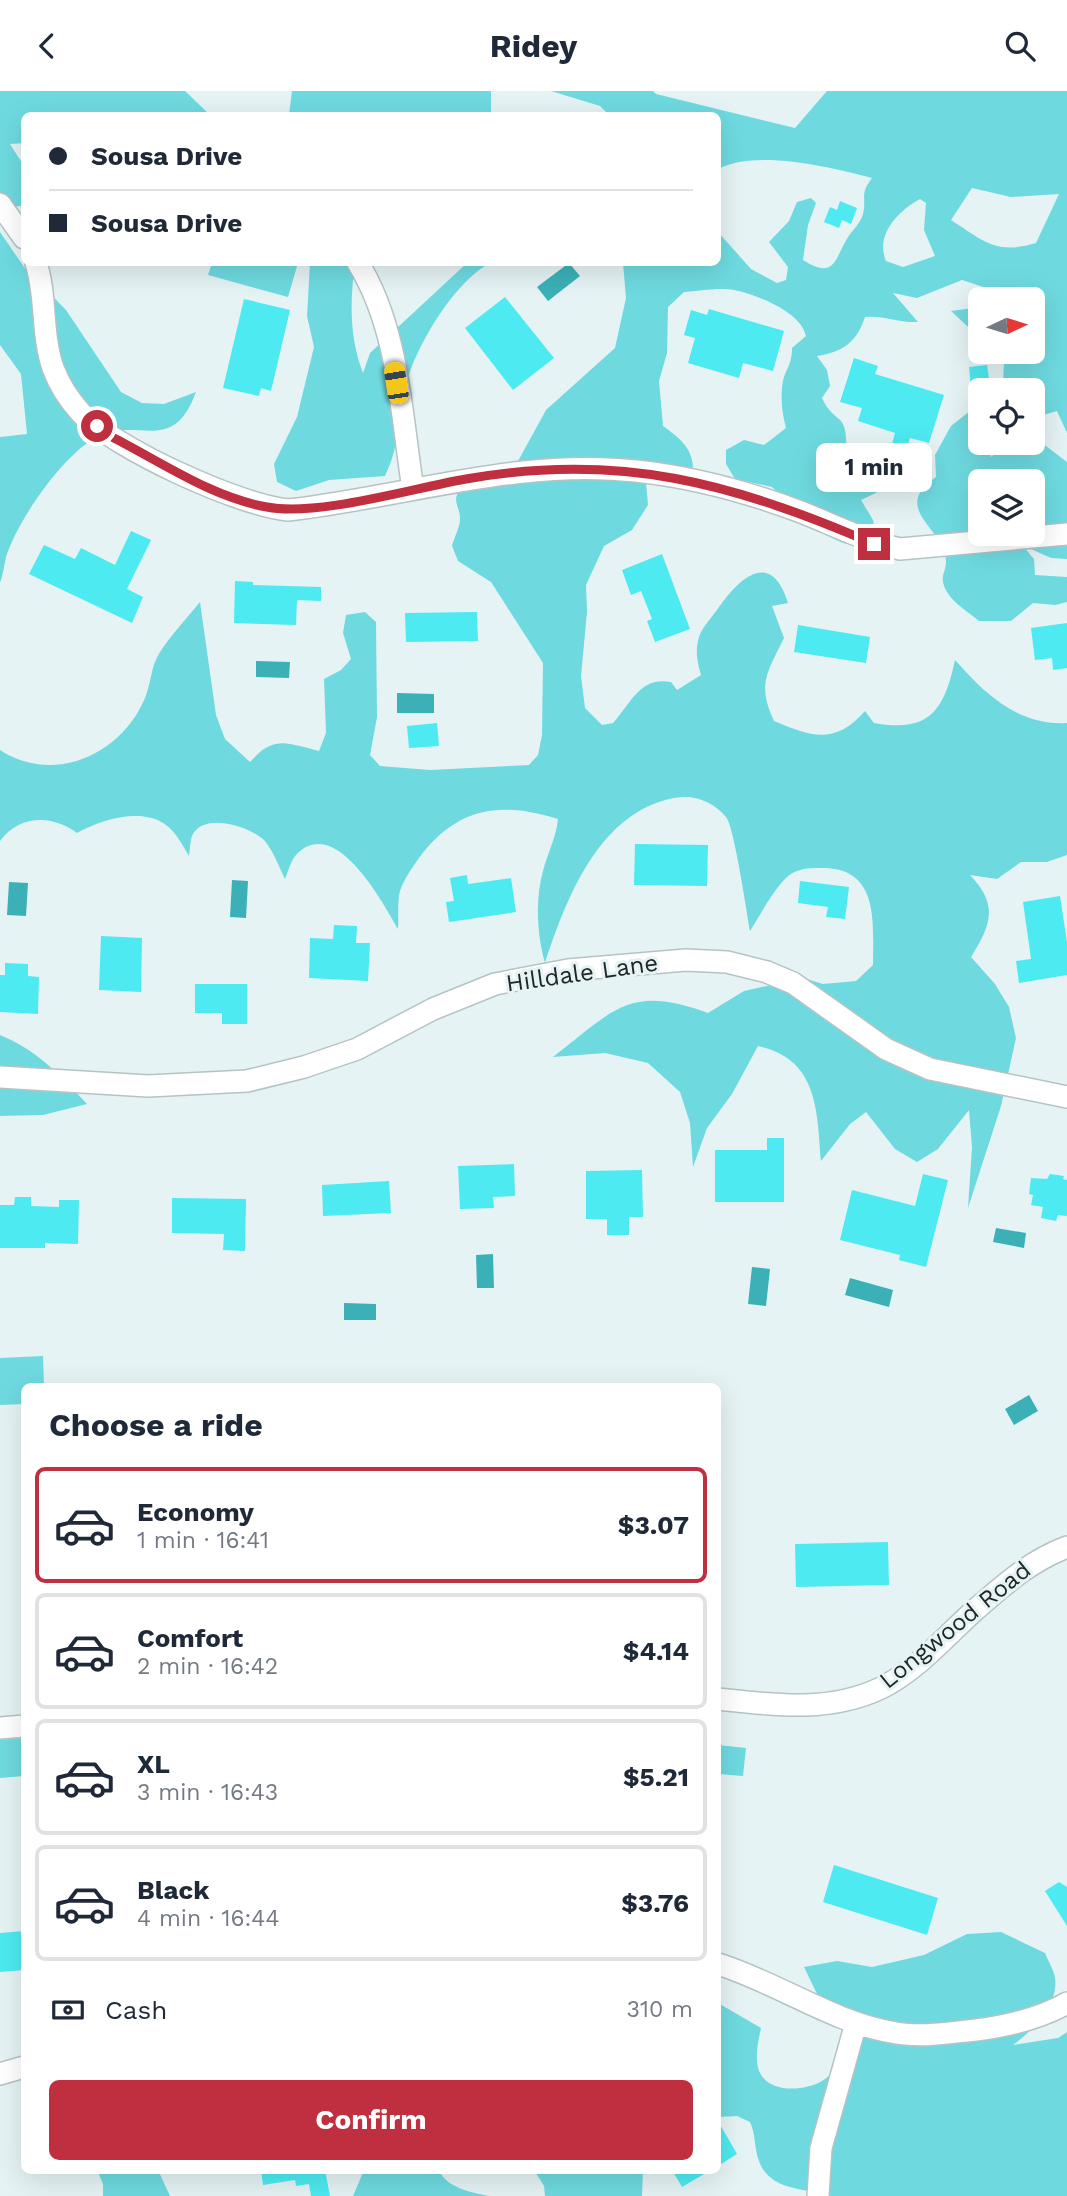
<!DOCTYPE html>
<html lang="en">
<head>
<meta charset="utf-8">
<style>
	body { margin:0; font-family:"Work Sans",sans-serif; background:#f2f2f3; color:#1f2937; height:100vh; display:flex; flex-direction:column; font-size:26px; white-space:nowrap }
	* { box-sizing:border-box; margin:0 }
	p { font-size:23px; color:#747a83 }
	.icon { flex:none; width:38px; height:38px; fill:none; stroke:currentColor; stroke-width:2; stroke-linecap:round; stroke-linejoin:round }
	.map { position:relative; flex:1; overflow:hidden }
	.drawer { position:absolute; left:21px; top:1292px; width:700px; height:791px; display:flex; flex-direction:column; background:#fff; border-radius:10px; box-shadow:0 7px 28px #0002 }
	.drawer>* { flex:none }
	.guide { position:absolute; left:21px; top:21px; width:700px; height:154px; border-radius:10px; box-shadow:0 7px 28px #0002; display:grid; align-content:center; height:154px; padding:0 28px; background:#fff }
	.needle { width:46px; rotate:86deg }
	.tools { position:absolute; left:968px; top:196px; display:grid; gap:14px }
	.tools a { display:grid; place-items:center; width:77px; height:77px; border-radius:10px; background:#fff; box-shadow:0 7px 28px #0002; font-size:35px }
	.end { position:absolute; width:32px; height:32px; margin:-16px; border:9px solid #bf2f3f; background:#fff; box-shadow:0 0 0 4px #fff }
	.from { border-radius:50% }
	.bubble { position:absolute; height:49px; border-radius:10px; background:#fff; box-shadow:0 7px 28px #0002; font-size:23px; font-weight:700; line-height:49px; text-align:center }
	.car { position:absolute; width:21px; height:42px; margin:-21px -10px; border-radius:9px; box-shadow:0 0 5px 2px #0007; background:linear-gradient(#f5c518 24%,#345 0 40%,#f5c518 0 76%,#345 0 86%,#f5c518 0) }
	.guide b { display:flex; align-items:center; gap:24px; height:66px; font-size:26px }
	.guide b+b { border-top:2px solid #e0e1e3 }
	.guide i { width:18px; height:18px; background:#1f2937 }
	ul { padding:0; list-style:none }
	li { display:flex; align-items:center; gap:21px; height:116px; margin:0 14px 10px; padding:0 14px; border:4px solid #e0e1e3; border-radius:10px }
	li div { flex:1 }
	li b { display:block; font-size:26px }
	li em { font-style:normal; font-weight:700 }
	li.current { border-color:#bf2f3f }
	li>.icon { width:63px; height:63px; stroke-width:1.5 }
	h2 { padding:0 28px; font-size:32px; line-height:84px }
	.pay { display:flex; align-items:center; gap:18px; height:77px; padding:0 28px; font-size:26px }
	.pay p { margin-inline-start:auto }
	.button { display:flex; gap:14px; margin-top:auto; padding:14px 28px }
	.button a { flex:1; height:80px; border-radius:10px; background:#bf2f3f; color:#fff; font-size:28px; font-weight:700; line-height:80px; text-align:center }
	header { display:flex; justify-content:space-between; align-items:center; height:91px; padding:0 28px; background:#fff; font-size:32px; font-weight:700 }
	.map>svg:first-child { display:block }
</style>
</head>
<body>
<header><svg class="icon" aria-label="back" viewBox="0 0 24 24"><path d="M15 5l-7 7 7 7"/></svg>Ridey<svg class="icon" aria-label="search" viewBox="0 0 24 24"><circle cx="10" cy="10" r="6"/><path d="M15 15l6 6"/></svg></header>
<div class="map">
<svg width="1067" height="2105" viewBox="0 0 1067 2105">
	<rect width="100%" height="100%" fill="#e5f3f4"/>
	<path fill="#6edae0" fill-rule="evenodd" d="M 0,0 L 185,0 L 210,24 L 24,24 L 24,52 L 10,53 L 24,75 L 24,115 L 0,116 Z
		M 292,0 L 491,0 L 491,24 L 289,24 Z
		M 551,0 L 653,0 L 656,3 L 795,37 L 827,0 L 1067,0 L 1067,342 L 1057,320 L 1033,327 L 1032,299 L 997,299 L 1003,291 L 1004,271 L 994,261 L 1032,261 L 1032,208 L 990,208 L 996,200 L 962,189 L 917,207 L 893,202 L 918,231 C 898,232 884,224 865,226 C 857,251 843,261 817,265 L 827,279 L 830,295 L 822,307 C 835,335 848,319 846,360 C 862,375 869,365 884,388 L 882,399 L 861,409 L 873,429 L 876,444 L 860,455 L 843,452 L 824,443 L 772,396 L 735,388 L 726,373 L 726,359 L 744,349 L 764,354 L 786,337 C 782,322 780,306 783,290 C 786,277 792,274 792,257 L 806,245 C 801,221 758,204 734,199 C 719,196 699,200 684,201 L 668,216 L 667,262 L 659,290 L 663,335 C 678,346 692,356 693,376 L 684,384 L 646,391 L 648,414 L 632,439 L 604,455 L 586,494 L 587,521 L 581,585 L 585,617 L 602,634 L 613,632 C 631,612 640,585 671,591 L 677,599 L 701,584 C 697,570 695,560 699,546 C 702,537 711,527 717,519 C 739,487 771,457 788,512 L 772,515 L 784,547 C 767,582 757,593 774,630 C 812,646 835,654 865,620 L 874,632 C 929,642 944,620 955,569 C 985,603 1019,635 1067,632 L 1067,764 L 1047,771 L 1021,771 L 997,788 L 970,784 C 999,814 991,834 971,866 L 995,893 L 1009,916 L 1016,947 L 1001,1015 L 968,1117 L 972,1056 L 969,1019 L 938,1058 L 917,1071 L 895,1058 L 866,1021 L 850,1033 L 821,1070 C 817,1019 818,968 758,955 L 732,1003 L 707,1037 L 693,1076 L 690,1032 L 680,1001 L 648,972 L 605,962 L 553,966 C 614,919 629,893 708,922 L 744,900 L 803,887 L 823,893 L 856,890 L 873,874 C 873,832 880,776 821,777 C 809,777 796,777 786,787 C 772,801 761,823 750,840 C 747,822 734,735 726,726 C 713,710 693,703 674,707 C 599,721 566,808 545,872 C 537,844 535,809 543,780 C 548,761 556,747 558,728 C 500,710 457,716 419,767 C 412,777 404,788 400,800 C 397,811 399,826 398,838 C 383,812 335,722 296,764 C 291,769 288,781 285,788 C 279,776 273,759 264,749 C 250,736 206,721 193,743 C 190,748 190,759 189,765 C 183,755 176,741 166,734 C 143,716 101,728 77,742 C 53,724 20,723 0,750 L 0,659 C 54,694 121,664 145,607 C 151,593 151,574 160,561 C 172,543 187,527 200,511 L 216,624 L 225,648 L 250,671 C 274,644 286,652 319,660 L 326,642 L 324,588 L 341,579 L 351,568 L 343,542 L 346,524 L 365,521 L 376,531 L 377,626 L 370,664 L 380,675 L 430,679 L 529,674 L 538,664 L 542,644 L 543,572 L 491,491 L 458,470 L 452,455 C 454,447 460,436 460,428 C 460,414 450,409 462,397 L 506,392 L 546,319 L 615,257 L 626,207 L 623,172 L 718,172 L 718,141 L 751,178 L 777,192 L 786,189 L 788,176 L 769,151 L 789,130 L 797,111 L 811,107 L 816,112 L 808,134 L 803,169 C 835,189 834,169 848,146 C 853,139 861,131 863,123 C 867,106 859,104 872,87 C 829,76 757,58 718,78 L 718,24 L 609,24 L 600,15 ZM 972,97 L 1011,106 L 1059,103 L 1036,152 C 995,164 984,150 951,129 ZM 920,108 L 926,112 L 924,139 L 935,165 L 903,176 L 886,170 C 875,144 898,120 920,108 Z
		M 0,141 L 24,176 L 66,219 L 121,301 L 142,312 L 164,313 L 196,301 C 171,369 134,320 90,350 C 58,372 18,429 6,466 C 4,475 3,484 0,492 L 0,346 L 27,343 L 21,283 L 0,254 Z
		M 212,172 L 298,172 L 288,206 L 208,184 Z
		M 310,172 L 355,172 C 350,209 349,246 363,282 L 370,262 L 467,172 L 490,172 C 453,192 413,259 404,301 C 397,333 400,354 385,385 L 329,389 L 296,400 L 277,391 L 274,373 L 297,326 L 314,256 L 307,225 Z
		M 980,216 L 980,247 L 951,220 Z
		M 980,312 L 980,352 L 996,352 L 990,366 L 1012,354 L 1042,352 L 1067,371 L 1067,468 L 1051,467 L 1022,454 L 1034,468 L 1035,484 L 1067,486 L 1067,511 L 1055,514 L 1033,512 L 1011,530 L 979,530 C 970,522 953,512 947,501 C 938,485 946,483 946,470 C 945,437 889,418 936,386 L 935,364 L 951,335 ZM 980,390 L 1032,390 L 1032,443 L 980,443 Z
		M 0,944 C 37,959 60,984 87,1013 L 43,1024 L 0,1025 Z
		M 43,1265 L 44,1295 L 24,1295 L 24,1313 L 0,1314 L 0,1267 Z
		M 24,1647 L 24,1685 L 0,1687 L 0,1649 Z
		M 718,1654 L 746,1657 L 743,1685 L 718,1683 Z
		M 1001,1841 L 1045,1862 C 1048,1870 1054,1879 1055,1887 C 1059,1913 1032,1940 1013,1954 L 1058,1947 L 1067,1941 L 1067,2105 L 831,2105 C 806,2097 770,2101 759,2070 C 754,2057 756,2044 750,2031 L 737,2025 L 718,2026 L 718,1912 L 761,1937 C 759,1947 756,1959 757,1969 C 758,2003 801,2002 822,1990 C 837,1981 851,1958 862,1945 L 819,1907 L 804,1876 L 837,1870 L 872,1876 L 924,1864 L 967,1843 Z
		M 97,2079 L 158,2079 L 170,2105 L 103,2105 L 103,2093 Z
		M 364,2079 L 439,2079 C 446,2097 473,2102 490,2105 L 353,2105 Z
		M 534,2079 L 643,2079 L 642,2105 L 545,2105 L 544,2095 Z"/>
	<path fill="#3bb1b7" d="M 569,172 L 580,185 L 548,210 L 537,196 Z
		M 256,570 L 290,571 L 289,587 L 256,586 Z
		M 397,602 L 434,603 L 434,622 L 397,622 Z
		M 232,789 L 248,790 L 246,827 L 230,826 Z
		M 9,791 L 28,792 L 26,825 L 7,824 Z
		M 996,1137 L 1026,1142 L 1024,1157 L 993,1151 Z
		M 493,1163 L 494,1197 L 477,1197 L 476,1164 Z
		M 752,1176 L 770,1178 L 766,1215 L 748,1213 Z
		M 850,1187 L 893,1199 L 889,1216 L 845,1204 Z
		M 344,1212 L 376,1213 L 376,1229 L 344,1229 Z
		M 1029,1304 L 1038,1320 L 1014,1334 L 1005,1318 Z"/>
	<path fill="#4deaf1" d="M 840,110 L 857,117 L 851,133 L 842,129 L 839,137 L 824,131 L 830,116 L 837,119 Z
		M 505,206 L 554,267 L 513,299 L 465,237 Z
		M 244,208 L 290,219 L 271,300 L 261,297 L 259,305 L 223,297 Z
		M 709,218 L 784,240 L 773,280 L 743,272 L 739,287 L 688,272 L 695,247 L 684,244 L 691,219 L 707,224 Z
		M 854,267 L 878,275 L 875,283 L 944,304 L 929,352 L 910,347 L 907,358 L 892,353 L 895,342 L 858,330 L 862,317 L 840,311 Z
		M 987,274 L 990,294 L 971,297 L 969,276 Z
		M 131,440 L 151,449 L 127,498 L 143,506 L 132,532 L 29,483 L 44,454 L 75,468 L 81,457 L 115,474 Z
		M 662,463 L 690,538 L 655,551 L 647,530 L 652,528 L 641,500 L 631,504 L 622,479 Z
		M 235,490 L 253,491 L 253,494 L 321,496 L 321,510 L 297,509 L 296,534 L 234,532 Z
		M 477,521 L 478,550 L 406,551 L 405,522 Z
		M 1067,532 L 1067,577 L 1053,579 L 1052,567 L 1035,569 L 1031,537 Z
		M 798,534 L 870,546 L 866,572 L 794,561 Z
		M 437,632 L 439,655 L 409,657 L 407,635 Z
		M 635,753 L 708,754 L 707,795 L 634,794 Z
		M 467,784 L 468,793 L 511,787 L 516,821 L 449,831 L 446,811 L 454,810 L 450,787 Z
		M 800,790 L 849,796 L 845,828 L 826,826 L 828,816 L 798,812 Z
		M 1060,805 L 1067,851 L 1067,884 L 1019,892 L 1016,870 L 1031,868 L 1023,811 Z
		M 334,834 L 357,835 L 356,852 L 370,852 L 368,890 L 309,887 L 310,847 L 333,848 Z
		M 101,845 L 142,847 L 141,901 L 99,899 Z
		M 5,872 L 28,873 L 28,885 L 39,886 L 38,923 L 0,921 L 0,884 L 5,884 Z
		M 195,893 L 247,893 L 247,933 L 222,933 L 222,922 L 195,922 Z
		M 767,1047 L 784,1047 L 784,1111 L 715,1111 L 715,1059 L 767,1059 Z
		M 514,1073 L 515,1105 L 493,1106 L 494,1117 L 460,1118 L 458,1075 Z
		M 642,1079 L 643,1126 L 629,1126 L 629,1144 L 607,1144 L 607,1128 L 586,1128 L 586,1080 Z
		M 923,1083 L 948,1089 L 926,1176 L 899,1169 L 900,1164 L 840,1149 L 852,1099 L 915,1115 Z
		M 1050,1083 L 1064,1085 L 1063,1088 L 1067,1089 L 1067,1125 L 1058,1124 L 1056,1130 L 1041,1127 L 1043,1116 L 1031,1114 L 1033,1104 L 1029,1103 L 1031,1087 L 1047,1088 Z
		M 389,1090 L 391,1122 L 323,1125 L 322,1094 Z
		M 15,1106 L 31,1106 L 31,1115 L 59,1116 L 59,1109 L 79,1109 L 78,1153 L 45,1152 L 45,1157 L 0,1157 L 0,1114 L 14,1114 Z
		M 172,1107 L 246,1108 L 245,1160 L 223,1159 L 224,1143 L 172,1142 Z
		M 888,1451 L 889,1494 L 796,1496 L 795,1453 Z
		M 834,1774 L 938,1807 L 927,1844 L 823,1811 Z
		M 1059,1791 L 1067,1796 L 1067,1835 L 1045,1800 Z
		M 24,1840 L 24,1879 L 0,1881 L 0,1842 Z
		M 718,2030 L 737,2063 L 718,2075 Z
		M 261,2079 L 325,2079 L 330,2105 L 311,2105 L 309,2093 L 296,2095 L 295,2089 L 263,2094 Z
		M 672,2079 L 711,2079 L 682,2096 Z"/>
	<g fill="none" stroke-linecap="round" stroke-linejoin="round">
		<defs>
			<path id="street" d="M 0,113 L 24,147
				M 36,172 C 47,206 41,242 53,277 C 59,293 70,310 81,322 C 116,358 238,414 288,419 C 404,406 518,367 636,380 C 692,386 748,401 801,421 C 834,434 865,450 900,458 L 1067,443
				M 358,172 C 399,238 401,323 413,398
				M 0,986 L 148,995 L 247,990 L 304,976 L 357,958 L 433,918 L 495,893 L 568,879 L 686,869 L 727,871 L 767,881 L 793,892 L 886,958 L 930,978 L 1067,1006
				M 718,1608 C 773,1614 829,1622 881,1597 C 916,1580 946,1545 975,1519 C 1005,1493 1030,1470 1067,1456
				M 0,1637 L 24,1635
				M 718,1873 C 776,1891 833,1931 891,1941 C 919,1947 948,1942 976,1939 C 1007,1935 1039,1928 1067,1912
				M 0,1983 L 24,1976
				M 818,2105 L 821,2057 L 856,1932"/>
		</defs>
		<use href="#street" stroke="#b5c3c4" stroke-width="24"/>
		<use href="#street" stroke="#fff" stroke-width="21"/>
	</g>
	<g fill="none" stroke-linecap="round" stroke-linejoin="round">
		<path stroke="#bf2f3f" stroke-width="9" d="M 97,335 L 112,346 C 161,371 213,407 267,416 C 317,426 413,397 466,388 C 619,361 735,392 874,453"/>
	</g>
	<g text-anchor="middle" stroke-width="6" stroke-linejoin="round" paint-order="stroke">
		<g font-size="24" fill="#202525" stroke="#e5f3f4">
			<text transform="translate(582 882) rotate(-8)" y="8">Hilldale Lane</text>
			<text transform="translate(955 1534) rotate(-39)" y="8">Longwood Road</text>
		</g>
	</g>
</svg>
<div class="tools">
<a><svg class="needle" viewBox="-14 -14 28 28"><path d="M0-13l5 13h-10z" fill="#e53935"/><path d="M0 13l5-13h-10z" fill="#747a83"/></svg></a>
<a><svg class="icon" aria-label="locate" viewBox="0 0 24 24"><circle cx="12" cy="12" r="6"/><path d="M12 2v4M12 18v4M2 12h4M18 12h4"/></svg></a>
<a><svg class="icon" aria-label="layers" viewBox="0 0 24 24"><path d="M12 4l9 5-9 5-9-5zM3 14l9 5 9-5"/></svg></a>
</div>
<i class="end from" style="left:97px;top:335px"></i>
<i class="end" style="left:874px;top:453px"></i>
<div class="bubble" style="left:816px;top:352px;width:116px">1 min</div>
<i class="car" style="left:396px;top:292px;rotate:351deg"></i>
<div class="guide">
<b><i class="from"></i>Sousa Drive</b>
<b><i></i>Sousa Drive</b>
</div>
<section class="drawer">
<h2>Choose a ride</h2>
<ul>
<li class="current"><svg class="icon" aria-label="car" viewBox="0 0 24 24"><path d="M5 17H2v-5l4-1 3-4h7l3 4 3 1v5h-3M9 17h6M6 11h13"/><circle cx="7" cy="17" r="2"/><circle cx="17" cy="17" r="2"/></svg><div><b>Economy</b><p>1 min · 16:41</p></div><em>$3.07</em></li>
<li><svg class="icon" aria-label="car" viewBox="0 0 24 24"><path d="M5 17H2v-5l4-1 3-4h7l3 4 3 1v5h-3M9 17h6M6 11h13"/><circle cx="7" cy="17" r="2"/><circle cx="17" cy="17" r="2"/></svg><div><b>Comfort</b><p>2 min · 16:42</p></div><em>$4.14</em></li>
<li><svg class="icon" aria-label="car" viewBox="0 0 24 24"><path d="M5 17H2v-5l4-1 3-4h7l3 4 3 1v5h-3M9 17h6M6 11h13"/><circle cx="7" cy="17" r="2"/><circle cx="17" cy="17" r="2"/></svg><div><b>XL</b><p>3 min · 16:43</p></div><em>$5.21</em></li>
<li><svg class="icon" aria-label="car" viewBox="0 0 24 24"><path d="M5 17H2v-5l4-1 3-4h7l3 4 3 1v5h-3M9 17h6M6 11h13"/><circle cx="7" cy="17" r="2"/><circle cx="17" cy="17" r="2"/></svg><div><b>Black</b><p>4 min · 16:44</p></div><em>$3.76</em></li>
</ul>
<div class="pay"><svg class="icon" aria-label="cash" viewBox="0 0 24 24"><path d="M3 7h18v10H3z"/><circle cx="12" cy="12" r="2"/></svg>Cash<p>310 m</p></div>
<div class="button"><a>Confirm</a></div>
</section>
</div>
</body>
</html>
